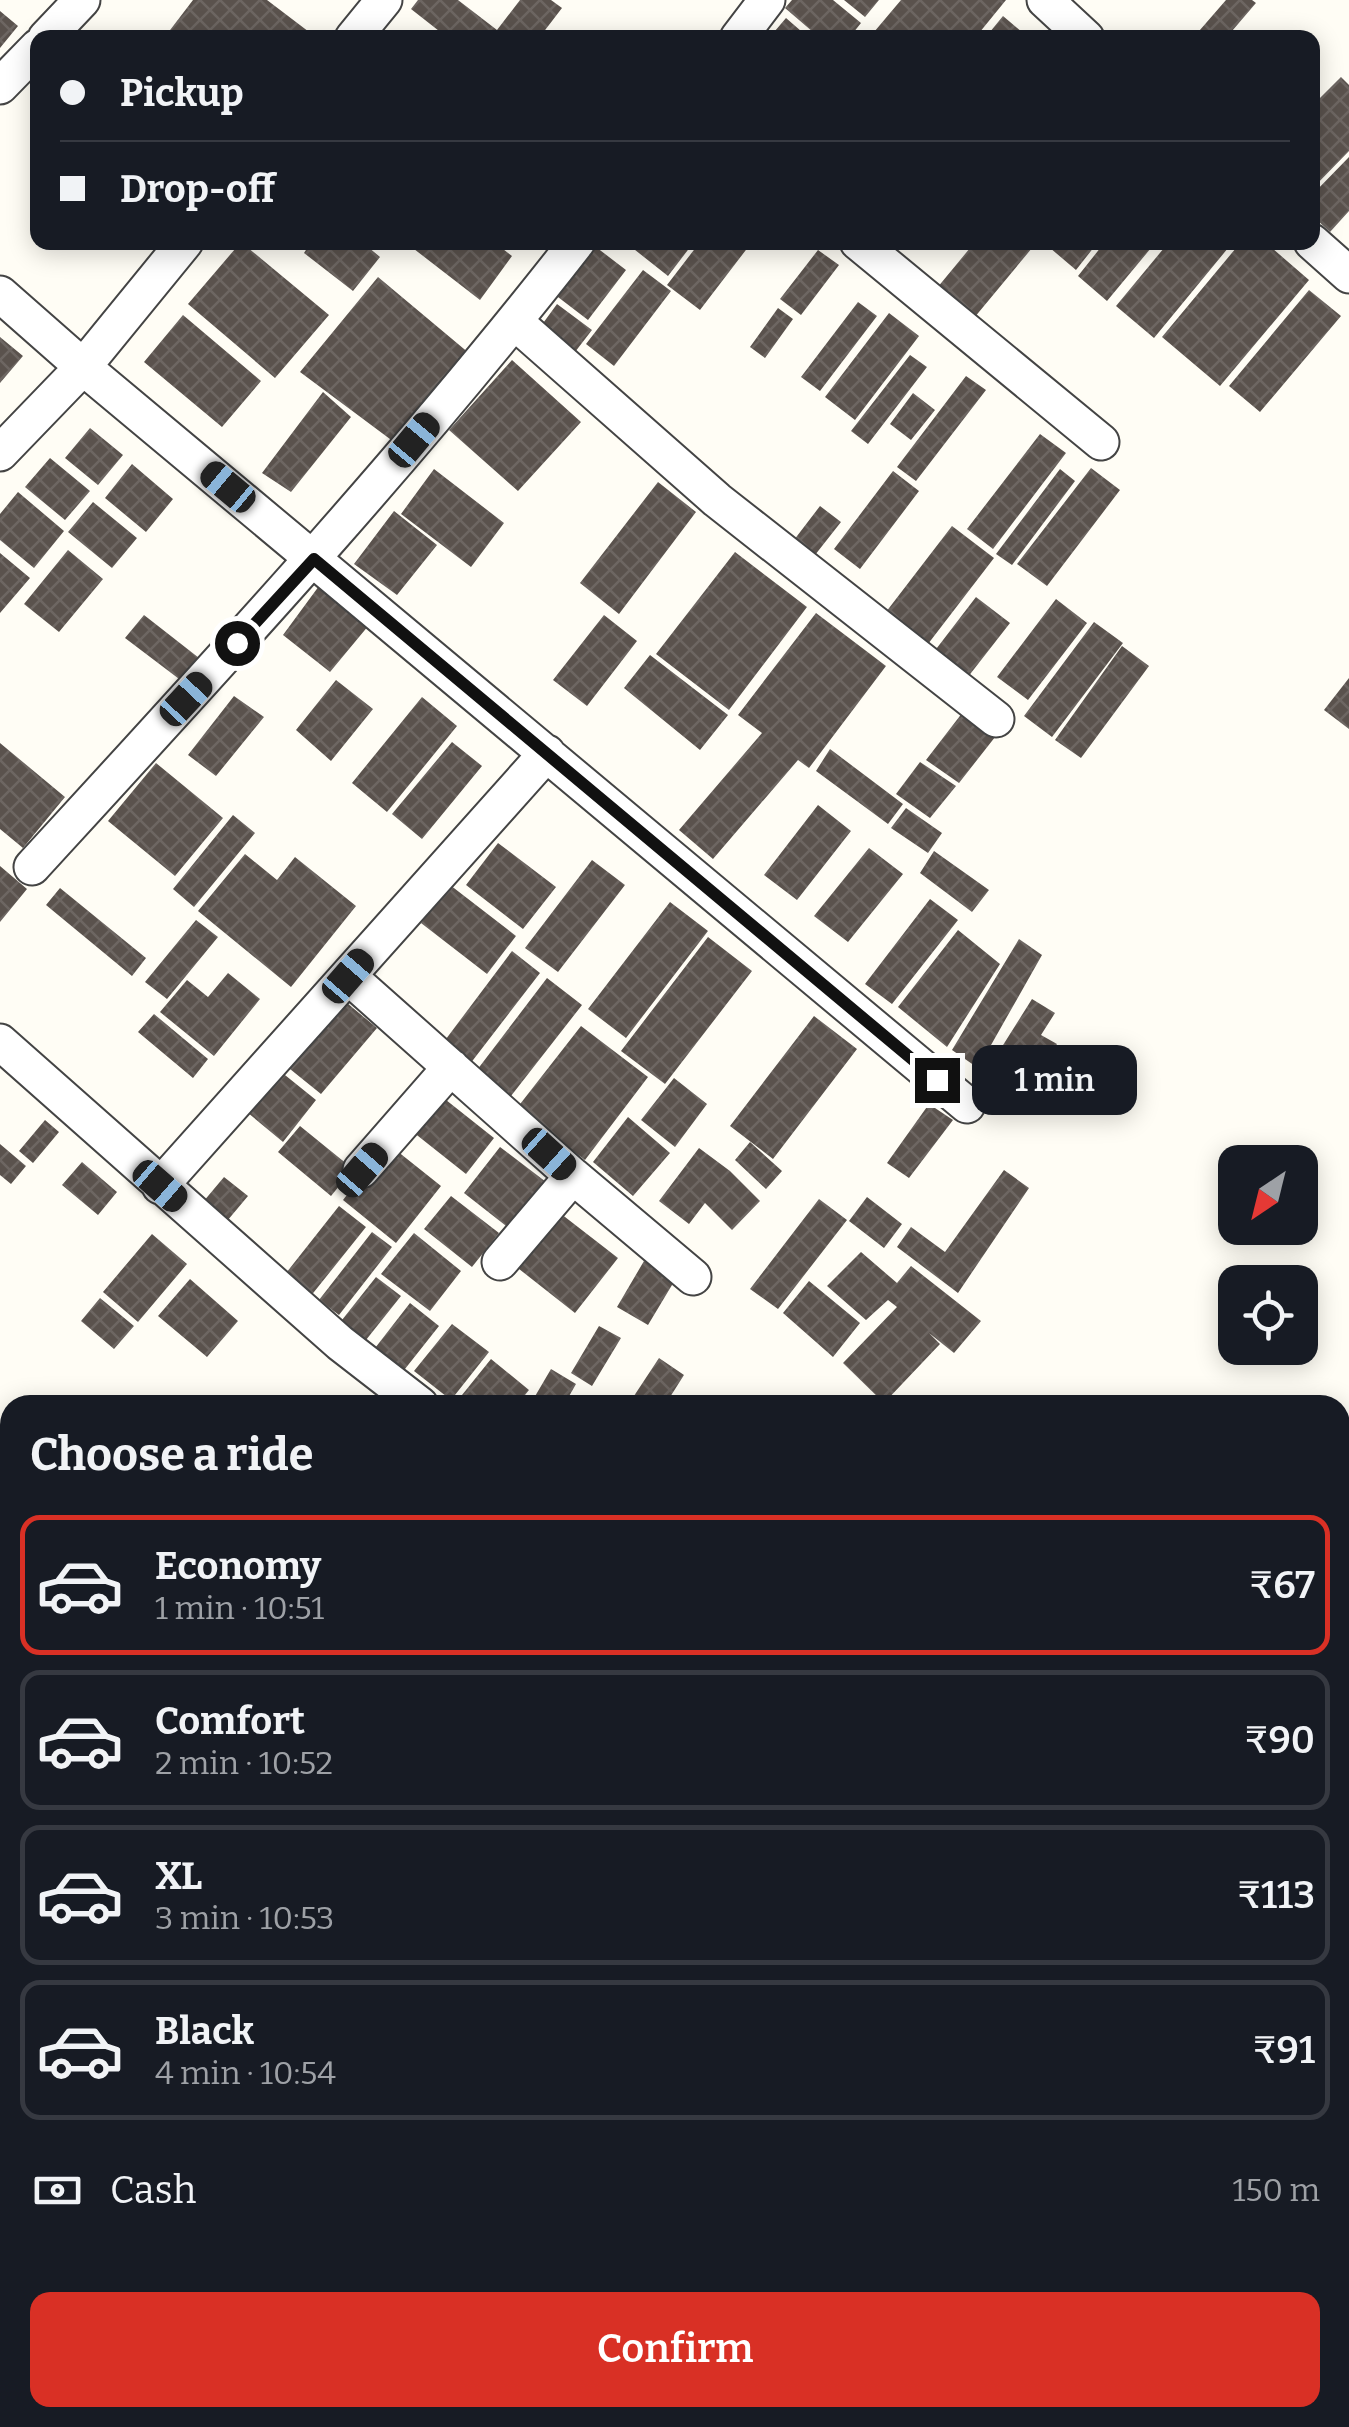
<!DOCTYPE html>
<html lang="en">
<head>
<meta charset="utf-8">
<style>
	body { margin:0; font-family:Bitter,serif; background:#20242c; color:#f1f3f6; height:100vh; display:flex; flex-direction:column; font-size:38px; white-space:nowrap }
	* { box-sizing:border-box; margin:0 }
	p { font-size:32px; color:#9ea1a6 }
	.icon { flex:none; width:55px; height:55px; fill:none; stroke:currentColor; stroke-width:2; stroke-linecap:round; stroke-linejoin:round }
	.map { position:relative; flex:1; overflow:hidden }
	.panel { position:absolute; left:0px; top:1395px; width:1350px; height:1032px; display:flex; flex-direction:column; background:#171b24; border-radius:30px 30px 0 0; box-shadow:0 5px 25px #0003 }
	.panel>* { flex:none }
	.top-card { position:absolute; left:30px; top:30px; width:1290px; height:220px; border-radius:20px; box-shadow:0 5px 25px #0003; display:grid; align-content:center; height:220px; padding:0 30px; background:#171b24 }
	.needle { width:65px; rotate:215deg }
	.fabs { position:absolute; left:1218px; top:1145px; display:grid; gap:20px }
	.fabs a { display:grid; place-items:center; width:100px; height:100px; border-radius:20px; background:#171b24; box-shadow:0 5px 25px #0003; font-size:50px }
	.end { position:absolute; width:45px; height:45px; margin:-22px; border:12px solid #111; background:#fff; box-shadow:0 0 0 5px #fff }
	.from { border-radius:50% }
	.bubble { position:absolute; height:70px; border-radius:20px; background:#171b24; box-shadow:0 5px 25px #0003; font-size:32px; font-weight:600; line-height:70px; text-align:center }
	.car { position:absolute; width:30px; height:60px; margin:-30px -15px; border-radius:12px; box-shadow:0 0 8px 2px #0007; background:linear-gradient(#222 24%,#8ab4d8 0 40%,#222 0 76%,#8ab4d8 0 86%,#222 0) }
	.top-card b { display:flex; align-items:center; gap:35px; height:95px; font-size:38px }
	.top-card b+b { border-top:2px solid #363941 }
	.top-card i { width:25px; height:25px; background:#f1f3f6 }
	ul { padding:0; list-style:none }
	li { display:flex; align-items:center; gap:30px; height:140px; margin:0 20px 15px; padding:0 10px; border:5px solid #363941; border-radius:20px }
	li div { flex:1 }
	li b { display:block; font-size:38px }
	li em { font-style:normal; font-weight:600 }
	li.active { border-color:#d93025 }
	li>.icon { width:90px; height:90px; stroke-width:1.5 }
	h2 { padding:0 30px; font-size:45px; line-height:120px }
	.pay { display:flex; align-items:center; gap:25px; height:110px; padding:0 30px; font-size:38px }
	.pay p { margin-inline-start:auto }
	.cta { display:flex; gap:20px; margin-top:auto; padding:20px 30px }
	.cta a { flex:1; height:115px; border-radius:20px; background:#d93025; color:#fff; font-size:40px; font-weight:600; line-height:115px; text-align:center }
	.map>svg:first-child { display:block }
</style>
</head>
<body>
<div class="map">
<svg width="1349" height="2427" viewBox="0 0 1349 2427">
	<defs>
		<pattern id="building-cross-hatch" width="8" height="8" patternUnits="userSpaceOnUse" patternTransform="scale(2.5)"><rect width="8" height="8" fill="#5a524d"/><path d="M0 0l8 8M0 8l8-8" fill="none" stroke="#6d6662"/></pattern>
	</defs>
	<rect width="100%" height="100%" fill="#fffdf5"/>
	<path fill="url(#building-cross-hatch)" d="M 193,0 L 267,0 L 317,38 L 164,38 Z
		M 418,0 L 458,0 L 497,30 L 520,0 L 551,0 L 562,8 L 539,38 L 448,38 L 411,9 Z
		M 792,0 L 833,0 L 861,23 L 849,38 L 820,38 L 785,8 Z
		M 844,0 L 879,0 L 865,17 Z
		M 901,0 L 1006,0 L 975,38 L 869,38 Z
		M 1226,0 L 1252,0 L 1256,3 L 1226,38 L 1193,38 Z
		M 0,11 L 18,26 L 0,48 Z
		M 1003,16 L 1029,38 L 985,38 Z
		M 786,18 L 809,38 L 769,38 Z
		M 1341,77 L 1349,85 L 1349,151 L 1312,189 L 1312,106 Z
		M 1349,157 L 1349,211 L 1330,232 L 1312,215 L 1312,195 Z
		M 241,242 L 329,315 L 275,378 L 188,304 Z
		M 311,242 L 362,242 L 380,257 L 353,291 L 304,253 Z
		M 405,242 L 494,242 L 512,256 L 480,300 Z
		M 625,242 L 694,242 L 668,276 Z
		M 700,242 L 752,242 L 700,310 L 667,285 Z
		M 975,242 L 1037,242 L 974,318 L 937,288 Z
		M 1043,242 L 1098,242 L 1076,270 Z
		M 1105,242 L 1156,242 L 1107,301 L 1078,276 Z
		M 1169,242 L 1233,242 L 1154,338 L 1116,306 Z
		M 1241,242 L 1265,242 L 1309,280 L 1220,386 L 1162,337 Z
		M 592,244 L 626,270 L 588,320 L 554,294 Z
		M 818,250 L 839,265 L 801,315 L 780,299 Z
		M 643,270 L 671,291 L 614,366 L 586,344 Z
		M 378,277 L 470,354 L 398,445 L 300,372 Z
		M 1309,290 L 1341,316 L 1260,412 L 1229,386 Z
		M 858,302 L 877,316 L 820,391 L 801,377 Z
		M 557,304 L 592,330 L 575,352 L 541,326 Z
		M 778,308 L 793,319 L 765,358 L 750,347 Z
		M 889,313 L 919,336 L 855,420 L 825,397 Z
		M 183,315 L 261,381 L 222,427 L 144,362 Z
		M 0,337 L 23,356 L 0,383 Z
		M 910,355 L 927,367 L 868,444 L 851,431 Z
		M 512,360 L 581,422 L 518,491 L 449,430 Z
		M 966,376 L 986,390 L 916,481 L 897,467 Z
		M 323,392 L 351,417 L 291,492 L 262,473 Z
		M 913,393 L 935,410 L 911,440 L 890,424 Z
		M 90,428 L 123,455 L 98,485 L 65,458 Z
		M 1040,434 L 1066,453 L 993,549 L 967,529 Z
		M 50,458 L 90,491 L 65,520 L 25,487 Z
		M 132,464 L 173,499 L 146,532 L 105,498 Z
		M 1091,468 L 1120,490 L 1047,586 L 1017,564 Z
		M 434,469 L 504,523 L 471,567 L 401,514 Z
		M 1060,469 L 1075,481 L 1012,565 L 996,554 Z
		M 893,471 L 919,491 L 860,569 L 834,549 Z
		M 658,482 L 696,512 L 619,614 L 580,583 Z
		M 18,492 L 64,531 L 34,568 L 0,540 L 0,514 Z
		M 93,502 L 137,538 L 112,568 L 68,532 Z
		M 820,506 L 841,522 L 815,555 L 794,540 Z
		M 394,511 L 437,545 L 397,595 L 354,564 Z
		M 952,526 L 994,558 L 928,644 L 886,612 Z
		M 68,550 L 103,579 L 59,632 L 24,604 Z
		M 735,552 L 807,607 L 729,710 L 656,654 Z
		M 0,553 L 30,578 L 0,613 Z
		M 319,586 L 369,625 L 330,672 L 283,635 Z
		M 976,597 L 1010,623 L 964,682 L 930,657 Z
		M 1056,599 L 1087,623 L 1028,700 L 997,677 Z
		M 816,613 L 886,666 L 809,768 L 798,760 L 713,859 L 679,830 L 762,733 L 738,715 Z
		M 144,615 L 208,665 L 191,688 L 125,638 Z
		M 604,615 L 637,641 L 587,706 L 553,680 Z
		M 1094,622 L 1123,643 L 1052,737 L 1024,716 Z
		M 1122,646 L 1149,666 L 1081,758 L 1055,740 Z
		M 650,655 L 728,715 L 700,750 L 624,688 Z
		M 1349,678 L 1349,729 L 1324,710 Z
		M 336,680 L 373,709 L 331,761 L 296,730 Z
		M 234,696 L 264,717 L 216,776 L 188,755 Z
		M 422,697 L 457,726 L 387,812 L 352,783 Z
		M 966,708 L 999,732 L 959,783 L 926,760 Z
		M 452,742 L 482,766 L 422,839 L 392,814 Z
		M 0,743 L 65,797 L 23,848 L 0,829 Z
		M 830,749 L 903,804 L 888,824 L 816,771 Z
		M 920,762 L 956,786 L 930,818 L 896,794 Z
		M 156,763 L 223,818 L 175,876 L 108,821 Z
		M 818,805 L 851,831 L 797,900 L 764,875 Z
		M 906,808 L 942,833 L 928,853 L 891,828 Z
		M 233,815 L 255,833 L 194,907 L 173,889 Z
		M 498,843 L 556,887 L 523,929 L 466,885 Z
		M 869,848 L 903,874 L 848,942 L 814,916 Z
		M 934,851 L 989,890 L 972,912 L 920,873 Z
		M 245,854 L 277,880 L 295,857 L 356,906 L 291,987 L 198,911 Z
		M 592,860 L 625,885 L 558,972 L 525,948 Z
		M 0,866 L 27,889 L 0,922 Z
		M 450,885 L 516,936 L 487,974 L 421,923 Z
		M 60,888 L 146,958 L 132,976 L 46,905 Z
		M 930,899 L 958,920 L 892,1004 L 865,984 Z
		M 670,902 L 708,931 L 626,1038 L 588,1009 Z
		M 196,920 L 218,937 L 167,999 L 145,982 Z
		M 958,930 L 1000,964 L 947,1047 L 898,1007 Z
		M 708,937 L 752,971 L 665,1084 L 621,1051 Z
		M 1019,939 L 1042,955 L 978,1068 L 952,1050 Z
		M 512,951 L 540,973 L 470,1064 L 443,1043 Z
		M 228,973 L 260,999 L 214,1056 L 160,1012 L 187,980 L 208,997 Z
		M 547,978 L 582,1005 L 511,1096 L 477,1070 Z
		M 341,998 L 377,1028 L 321,1094 L 285,1065 Z
		M 1032,999 L 1055,1013 L 1041,1035 L 1057,1044 L 1033,1082 L 1017,1072 L 1006,1090 L 983,1077 Z
		M 154,1014 L 208,1059 L 193,1078 L 138,1032 Z
		M 814,1016 L 857,1049 L 773,1159 L 730,1126 Z
		M 581,1026 L 648,1077 L 585,1160 L 517,1108 Z
		M 275,1067 L 316,1100 L 283,1142 L 242,1108 Z
		M 674,1078 L 707,1104 L 675,1147 L 641,1120 Z
		M 441,1096 L 494,1138 L 466,1174 L 413,1132 Z
		M 929,1104 L 953,1120 L 909,1178 L 887,1163 Z
		M 628,1117 L 670,1153 L 633,1196 L 593,1162 Z
		M 45,1120 L 59,1132 L 33,1163 L 19,1151 Z
		M 300,1126 L 353,1169 L 331,1196 L 278,1152 Z
		M 750,1142 L 782,1171 L 766,1189 L 735,1160 Z
		M 387,1143 L 441,1186 L 396,1243 L 343,1200 Z
		M 0,1144 L 26,1166 L 11,1184 L 0,1175 Z
		M 500,1147 L 550,1185 L 514,1232 L 464,1193 Z
		M 699,1148 L 730,1171 L 760,1201 L 732,1230 L 705,1203 L 689,1224 L 659,1201 Z
		M 82,1162 L 117,1192 L 98,1215 L 62,1185 Z
		M 1004,1170 L 1029,1188 L 958,1293 L 897,1247 L 911,1227 L 945,1252 Z
		M 224,1177 L 248,1196 L 222,1227 L 198,1208 Z
		M 451,1196 L 499,1233 L 472,1267 L 424,1229 Z
		M 867,1197 L 902,1224 L 884,1248 L 849,1221 Z
		M 819,1199 L 847,1220 L 778,1309 L 750,1289 Z
		M 339,1206 L 366,1227 L 306,1302 L 279,1282 Z
		M 556,1210 L 618,1258 L 575,1313 L 514,1265 Z
		M 372,1232 L 392,1247 L 339,1315 L 319,1300 Z
		M 414,1233 L 461,1271 L 430,1311 L 381,1274 Z
		M 152,1234 L 187,1264 L 138,1322 L 103,1292 Z
		M 861,1252 L 897,1283 L 911,1266 L 981,1321 L 954,1353 L 929,1333 L 940,1344 L 884,1403 L 843,1363 L 897,1307 L 888,1300 L 866,1320 L 827,1286 Z
		M 644,1261 L 675,1280 L 648,1325 L 617,1307 Z
		M 376,1277 L 401,1296 L 362,1345 L 338,1325 Z
		M 190,1279 L 238,1321 L 207,1357 L 158,1316 Z
		M 809,1281 L 860,1323 L 833,1357 L 783,1313 Z
		M 100,1298 L 134,1326 L 114,1349 L 81,1321 Z
		M 410,1303 L 439,1326 L 401,1374 L 372,1352 Z
		M 452,1324 L 489,1352 L 451,1400 L 414,1371 Z
		M 599,1326 L 621,1338 L 592,1386 L 571,1373 Z
		M 659,1358 L 684,1375 L 665,1405 L 628,1405 Z
		M 491,1359 L 529,1390 L 517,1405 L 474,1405 L 462,1395 Z
		M 551,1369 L 576,1384 L 564,1405 L 546,1405 L 534,1398 Z
		M 10,1593 L 10,1677 L 5,1683 L 0,1680 L 0,1606 Z
		M 1340,1972 L 1349,1980 L 1349,2090 L 1340,2081 Z"/>
	<g fill="none" stroke-linecap="round" stroke-linejoin="round">
		<defs>
			<path id="minor" d="M 1045,0 L 1086,38
				M 46,38 L 82,0
				M 353,38 L 384,0
				M 738,38 L 767,0
				M 0,86 L 38,47
				M 858,242 L 1101,442
				M 1312,242 L 1349,275
				M 0,294 L 83,367 L 967,1105
				M 515,322 L 717,500 L 996,719
				M 0,453 L 83,367 L 185,242
				M 32,867 C 219,663 407,460 577,242
				M 348,976 L 573,1176 L 693,1277
				M 0,1042 L 340,1343 L 420,1405
				M 361,1170 L 451,1067
				M 160,1186 L 547,753
				M 500,1262 L 573,1176
				M 0,1763 L 10,1771
				M 1340,2127 L 1349,2134
				M 0,2391 L 10,2378
				M 465,2418 L 475,2427
				M 643,2427 L 650,2418"/>
		</defs>
		<use href="#minor" stroke="#444" stroke-width="39"/>
		<use href="#minor" stroke="#fff" stroke-width="35"/>
	</g>
	<g fill="none" stroke-linecap="round" stroke-linejoin="round">
		<path stroke="#111" stroke-width="12" d="M 237,643 L 314,559 L 937,1080"/>
	</g>
</svg>
<div class="fabs">
<a><svg class="needle" viewBox="-14 -14 28 28"><path d="M0-13l5 13h-10z" fill="#e53935"/><path d="M0 13l5-13h-10z" fill="#9ea1a6"/></svg></a>
<a><svg class="icon" aria-label="locate" viewBox="0 0 24 24"><circle cx="12" cy="12" r="6"/><path d="M12 2v4M12 18v4M2 12h4M18 12h4"/></svg></a>
</div>
<i class="end from" style="left:237px;top:643px"></i>
<i class="end" style="left:937px;top:1080px"></i>
<div class="bubble" style="left:972px;top:1045px;width:165px">1 min</div>
<i class="car" style="left:414px;top:440px;rotate:40deg"></i>
<i class="car" style="left:228px;top:487px;rotate:310deg"></i>
<i class="car" style="left:186px;top:699px;rotate:43deg"></i>
<i class="car" style="left:348px;top:976px;rotate:41deg"></i>
<i class="car" style="left:549px;top:1154px;rotate:132deg"></i>
<i class="car" style="left:362px;top:1170px;rotate:41deg"></i>
<i class="car" style="left:160px;top:1186px;rotate:131deg"></i>
<div class="top-card">
<b><i class="from"></i>Pickup</b>
<b><i></i>Drop-off</b>
</div>
<section class="panel">
<h2>Choose a ride</h2>
<ul>
<li class="active"><svg class="icon" aria-label="car" viewBox="0 0 24 24"><path d="M5 17H2v-5l4-1 3-4h7l3 4 3 1v5h-3M9 17h6M6 11h13"/><circle cx="7" cy="17" r="2"/><circle cx="17" cy="17" r="2"/></svg><div><b>Economy</b><p>1 min · 10:51</p></div><em>₹67</em></li>
<li><svg class="icon" aria-label="car" viewBox="0 0 24 24"><path d="M5 17H2v-5l4-1 3-4h7l3 4 3 1v5h-3M9 17h6M6 11h13"/><circle cx="7" cy="17" r="2"/><circle cx="17" cy="17" r="2"/></svg><div><b>Comfort</b><p>2 min · 10:52</p></div><em>₹90</em></li>
<li><svg class="icon" aria-label="car" viewBox="0 0 24 24"><path d="M5 17H2v-5l4-1 3-4h7l3 4 3 1v5h-3M9 17h6M6 11h13"/><circle cx="7" cy="17" r="2"/><circle cx="17" cy="17" r="2"/></svg><div><b>XL</b><p>3 min · 10:53</p></div><em>₹113</em></li>
<li><svg class="icon" aria-label="car" viewBox="0 0 24 24"><path d="M5 17H2v-5l4-1 3-4h7l3 4 3 1v5h-3M9 17h6M6 11h13"/><circle cx="7" cy="17" r="2"/><circle cx="17" cy="17" r="2"/></svg><div><b>Black</b><p>4 min · 10:54</p></div><em>₹91</em></li>
</ul>
<div class="pay"><svg class="icon" aria-label="cash" viewBox="0 0 24 24"><path d="M3 7h18v10H3z"/><circle cx="12" cy="12" r="2"/></svg>Cash<p>150 m</p></div>
<div class="cta"><a>Confirm</a></div>
</section>
</div>
</body>
</html>
